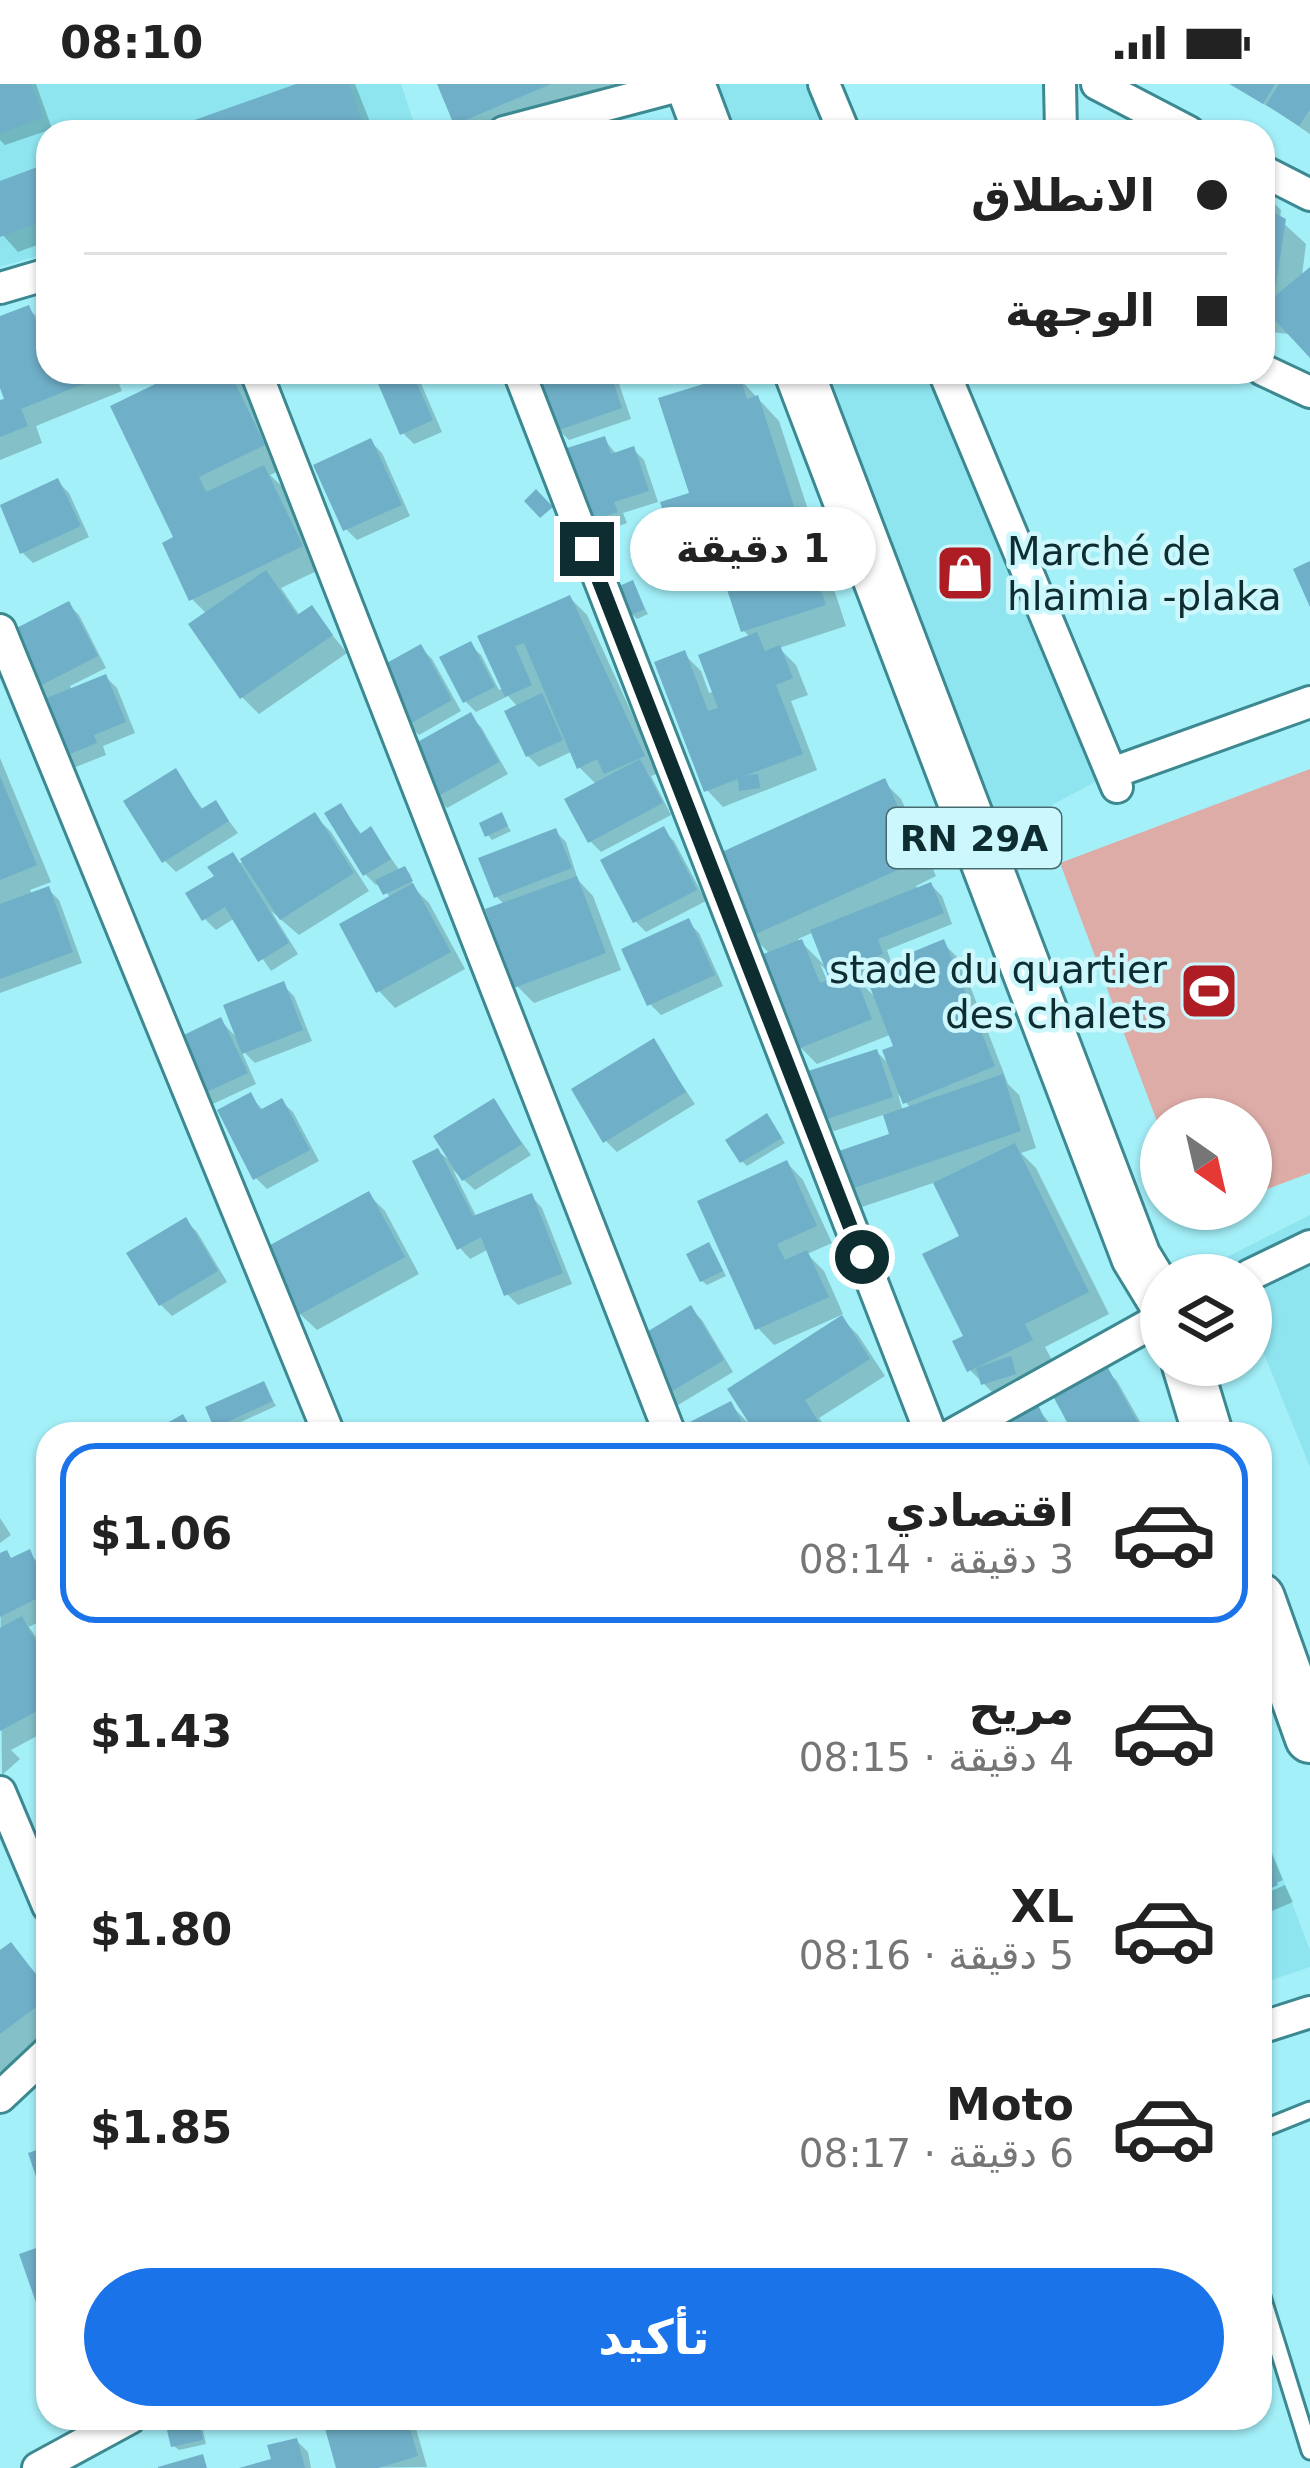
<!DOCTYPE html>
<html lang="ar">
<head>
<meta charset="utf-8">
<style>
	body { margin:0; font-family:"DejaVu Sans","Noto Sans Arabic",sans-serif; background:#f6f6f6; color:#222; direction:rtl; height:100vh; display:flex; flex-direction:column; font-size:45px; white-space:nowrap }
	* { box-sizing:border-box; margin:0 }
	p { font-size:39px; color:#767676 }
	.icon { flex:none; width:66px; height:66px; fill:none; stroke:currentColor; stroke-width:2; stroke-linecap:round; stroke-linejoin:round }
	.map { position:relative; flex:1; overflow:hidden; direction:ltr }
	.drawer { position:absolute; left:36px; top:1338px; width:1236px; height:1008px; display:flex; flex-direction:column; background:#fff; border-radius:36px; box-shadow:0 3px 9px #0004; direction:rtl }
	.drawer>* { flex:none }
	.hud { position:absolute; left:36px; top:36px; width:1239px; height:264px; border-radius:36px; box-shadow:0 3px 9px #0004; direction:rtl; display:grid; align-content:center; height:264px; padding:0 48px; background:#fff }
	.needle { width:78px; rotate:146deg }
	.tools { position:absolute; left:1140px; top:1014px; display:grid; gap:24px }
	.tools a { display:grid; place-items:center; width:132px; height:132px; border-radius:50%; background:#fff; box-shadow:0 3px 9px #0004; font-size:60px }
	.end { position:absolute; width:54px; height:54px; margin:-27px; border:15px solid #0d2d31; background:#fff; box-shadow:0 0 0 6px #fff }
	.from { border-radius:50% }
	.bubble { position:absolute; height:84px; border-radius:42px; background:#fff; box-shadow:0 3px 9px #0004; font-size:39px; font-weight:700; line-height:84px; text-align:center; direction:rtl }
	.hud b { display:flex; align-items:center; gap:42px; height:114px; font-size:45px }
	.hud b+b { border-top:3px solid #e0e0e0 }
	.hud i { width:30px; height:30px; background:#222 }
	ul { padding:21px 0 0; list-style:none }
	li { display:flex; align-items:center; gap:36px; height:180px; margin:0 24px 18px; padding:0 24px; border:6px solid transparent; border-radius:36px }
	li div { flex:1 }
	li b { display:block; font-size:45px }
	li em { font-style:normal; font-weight:700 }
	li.active { border-color:#1a73e8 }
	li>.icon { width:108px; height:108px; stroke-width:1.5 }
	.primary-button { display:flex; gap:24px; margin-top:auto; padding:24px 48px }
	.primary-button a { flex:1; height:138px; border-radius:72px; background:#1a73e8; color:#fff; font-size:48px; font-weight:700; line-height:138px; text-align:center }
	.status { display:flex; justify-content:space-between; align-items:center; height:84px; padding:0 60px; background:#fff; direction:ltr }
	.status svg { height:33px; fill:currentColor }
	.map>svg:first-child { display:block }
</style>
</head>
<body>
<div class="status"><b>08:10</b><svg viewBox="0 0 49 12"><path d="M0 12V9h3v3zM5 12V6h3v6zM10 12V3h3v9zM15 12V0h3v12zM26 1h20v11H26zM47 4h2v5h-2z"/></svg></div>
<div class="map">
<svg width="1310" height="2384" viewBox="0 0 1310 2384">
	<rect width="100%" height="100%" fill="#a4f0f9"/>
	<path fill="#8ee5f0" d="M 0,0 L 401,0 L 417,48 L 48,48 L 48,169 L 0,183 Z
		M 718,0 L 824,0 L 844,48 L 736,48 Z
		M 826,288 L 944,288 L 1112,689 L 999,749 Z
		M 1310,1131 L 1310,1383 L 1251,1238 L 1251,1191 L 1232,1191 L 1225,1174 Z
		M 1260,1735 L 1310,1866 L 1310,1883 L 1260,1900 Z"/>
	<path fill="#ddaca7" d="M 1310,685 L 1310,1089 L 1251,1111 L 1251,1035 L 1161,1035 L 1161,1048 L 1060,779 Z"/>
	<path fill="#0003" fill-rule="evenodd" d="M 0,0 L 36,0 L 52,45 L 5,61 L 0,56 Z
		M 305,0 L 355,0 L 374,48 L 192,48 Z
		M 440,0 L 624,0 L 509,48 L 465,48 L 456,39 Z
		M 1229,0 L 1310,0 L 1310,50 L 1276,27 Z
		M 48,83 L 48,157 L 18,168 L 0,148 L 0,101 Z
		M 1263,108 L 1281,126 L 1280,136 L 1306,160 L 1302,191 L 1310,187 L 1310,270 L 1288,250 L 1263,247 Z
		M 28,224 L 48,244 L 48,288 L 114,288 L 122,307 L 36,342 L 42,359 L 0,376 L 0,319 L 8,316 L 0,296 L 0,235 Z
		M 183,288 L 239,288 L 285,384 L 270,391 L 286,406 L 323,484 L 281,504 L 300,532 L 311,525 L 347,569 L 259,630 L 242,613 L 207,530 L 192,515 L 177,455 Z
		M 376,288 L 416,288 L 442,348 L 414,360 L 403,349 Z
		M 540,288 L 615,288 L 631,335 L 569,356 L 558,345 Z
		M 738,293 L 779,337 L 846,542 L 779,564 L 796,581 L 808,611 L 791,617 L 817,686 L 723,723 L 707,706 L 684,570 L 701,587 L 709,609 L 715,607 L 751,554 L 743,546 L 721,478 L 700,485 L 678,463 L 692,411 Z
		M 604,355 L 617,371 L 633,365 L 644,376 L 658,418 L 623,429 L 627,439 L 605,447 L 594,436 Z
		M 371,358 L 382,369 L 410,432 L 357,456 L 346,445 Z
		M 58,398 L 69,409 L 89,453 L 33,479 L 22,468 Z
		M 632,500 L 648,530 L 637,535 L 632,530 Z
		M 570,514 L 587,531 L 659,689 L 651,692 L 671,731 L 601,768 L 590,757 L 597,701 L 579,683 L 573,667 L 539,683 L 528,672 L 519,624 L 508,612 L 476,628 L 465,617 L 470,561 L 481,571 L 499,606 L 504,604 L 481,553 Z
		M 68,520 L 79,531 L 106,584 L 70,602 L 72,607 L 106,593 L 117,604 L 135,649 L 103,662 L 106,671 L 68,686 L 33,605 Z
		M 421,564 L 432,575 L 461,627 L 419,651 L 408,640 Z
		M 470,632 L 481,643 L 508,690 L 447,724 L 436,713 Z
		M 0,674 L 51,798 L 30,806 L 32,811 L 48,805 L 59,816 L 82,879 L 0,909 Z
		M 175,688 L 204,727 L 216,720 L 238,749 L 176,788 L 165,777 Z
		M 884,698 L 901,715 L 936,792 L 916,802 L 918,806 L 931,801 L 942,812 L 952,840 L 887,866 L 892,880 L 943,859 L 960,876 L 1008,1000 L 1019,1011 L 1036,1064 L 1021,1069 L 1036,1084 L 1109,1230 L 1045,1263 L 1053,1278 L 992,1308 L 970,1286 L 963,1153 L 936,1098 L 856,1125 L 839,1108 L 893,1052 L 886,1030 L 834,1047 L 823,1036 L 877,968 L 892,983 L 897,963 L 892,950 L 817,980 L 800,963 L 770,870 L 752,852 ZM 814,848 L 828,885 L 798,855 ZM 820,880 L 836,896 L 828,899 ZM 868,890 L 878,916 L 857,895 ZM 898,1010 L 912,1025 L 903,1028 Z
		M 341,723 L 363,752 L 371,746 L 400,787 L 405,785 L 410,790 L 413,803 L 429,819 L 465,885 L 395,924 L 379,907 L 391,815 L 380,799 L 376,801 L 362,787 Z
		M 315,732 L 331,748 L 369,807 L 299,851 L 271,827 L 298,870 L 271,887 L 235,834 L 216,846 L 205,835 L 240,779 Z
		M 501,732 L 511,747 L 492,756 L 488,751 Z
		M 663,746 L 674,757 L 706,817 L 646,848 L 635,837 Z
		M 555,747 L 566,758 L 578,796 L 593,812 L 621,886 L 534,919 L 517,902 L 505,821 L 496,812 Z
		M 688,838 L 699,849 L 723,902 L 661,931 L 650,920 Z
		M 283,901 L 294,912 L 312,957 L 255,979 L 240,964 L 256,1000 L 204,1024 L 193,1013 L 221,937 L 239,956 Z
		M 653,958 L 695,1020 L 617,1068 L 606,1057 Z
		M 250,1012 L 264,1027 L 282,1018 L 293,1028 L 319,1077 L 267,1105 L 256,1094 Z
		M 493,1018 L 531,1071 L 475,1106 L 453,1086 L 477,1134 L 532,1113 L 542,1124 L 572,1200 L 518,1221 L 507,1210 L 489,1165 L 470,1175 L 460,1164 L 438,1067 L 454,1080 Z
		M 771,1038 L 785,1059 L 747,1082 L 742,1077 Z
		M 787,1079 L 803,1096 L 832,1159 L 807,1170 L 824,1187 L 843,1230 L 839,1232 L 858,1251 L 885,1292 L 819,1334 L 830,1350 L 760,1350 L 754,1341 L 750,1344 L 754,1350 L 685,1350 L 731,1321 L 750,1341 L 841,1235 L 839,1232 L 774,1261 L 758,1244 Z
		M 368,1110 L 385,1127 L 419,1190 L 317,1246 L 300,1230 Z
		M 186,1137 L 197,1148 L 227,1198 L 172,1232 L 161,1221 Z
		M 713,1166 L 726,1192 L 707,1201 L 702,1197 Z
		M 691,1225 L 702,1236 L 733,1288 L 678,1321 L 667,1310 Z
		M 1106,1286 L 1117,1297 L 1147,1350 L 983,1350 L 1037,1324 L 1058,1349 L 1072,1341 Z
		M 263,1300 L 276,1322 L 221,1347 L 216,1342 Z
		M 0,1434 L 11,1451 L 0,1459 Z
		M 29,1469 L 48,1489 L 48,1533 L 29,1543 L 48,1570 L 48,1646 L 11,1666 L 20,1675 L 2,1691 L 0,1472 L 13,1476 Z
		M 1260,1742 L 1283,1796 L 1260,1806 Z
		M 1285,1801 L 1293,1818 L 1260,1832 L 1260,1812 Z
		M 11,1862 L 48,1903 L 48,1952 L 0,1988 L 0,1870 Z
		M 48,2006 L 48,2039 L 38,2010 Z
		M 194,2334 L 201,2338 L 206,2360 L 179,2366 L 174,2362 Z
		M 359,2334 L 413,2334 L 427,2383 L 339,2384 Z
		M 297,2357 L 308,2368 L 311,2384 L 251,2384 L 275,2377 Z"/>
	<path fill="#6fafc8" d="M 0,0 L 31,0 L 43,34 L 0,49 Z
		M 296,0 L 349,0 L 364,44 L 353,48 L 189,48 L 186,39 Z
		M 437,0 L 551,0 L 454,41 Z
		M 1230,0 L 1275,0 L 1263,20 Z
		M 1279,0 L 1310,0 L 1310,25 L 1299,42 L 1266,21 Z
		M 48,79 L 48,135 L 0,153 L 0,97 Z
		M 1263,123 L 1286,135 L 1274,213 L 1310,183 L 1310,274 L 1273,234 L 1263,229 Z
		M 29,221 L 39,245 L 48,241 L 48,288 L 113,288 L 21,325 L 28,342 L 0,353 L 0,316 L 4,315 L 0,304 L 0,232 Z
		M 180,288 L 230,288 L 265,361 L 199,393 L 206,408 L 264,381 L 303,462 L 189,517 L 162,459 L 173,453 L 110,322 Z
		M 373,288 L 412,288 L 433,336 L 400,351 Z
		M 536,288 L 610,288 L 622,324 L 556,347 Z
		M 739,289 L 747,315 L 758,311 L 826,521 L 741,548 L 710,454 L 675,465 L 660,418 L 689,409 L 658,314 Z
		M 605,352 L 611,370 L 634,362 L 649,407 L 614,418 L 618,428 L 591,437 L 567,364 Z
		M 371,354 L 402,421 L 343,447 L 313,381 Z
		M 58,394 L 81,442 L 20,470 L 0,421 Z
		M 536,405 L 553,423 L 540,434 L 524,417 Z
		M 1310,477 L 1310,523 L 1293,485 Z
		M 266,486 L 297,531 L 312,521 L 333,551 L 240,615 L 188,540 Z
		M 633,496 L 645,525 L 629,532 L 617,503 Z
		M 570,511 L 645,672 L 604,690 L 597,675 L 577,685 L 524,559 L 515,562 L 532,601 L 505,613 L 477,552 Z
		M 69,517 L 98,572 L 30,607 L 1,552 Z
		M 757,548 L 765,567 L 780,561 L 793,594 L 776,601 L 803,670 L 744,692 L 758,690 L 760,704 L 739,707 L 738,695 L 704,708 L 654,578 L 685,566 L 708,627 L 718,624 L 698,571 Z
		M 471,557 L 495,603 L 463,619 L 439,573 Z
		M 421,560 L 452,616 L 406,642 L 374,586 Z
		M 106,590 L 126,638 L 94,651 L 97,659 L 55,676 L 32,620 Z
		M 542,609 L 563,656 L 526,673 L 504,627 Z
		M 471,628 L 499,678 L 433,715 L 405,665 Z
		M 640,675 L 663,719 L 588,759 L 564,715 Z
		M 176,684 L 201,725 L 216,716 L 229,737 L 162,779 L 123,717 Z
		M 0,692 L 37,781 L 0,796 Z
		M 885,694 L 922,775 L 749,853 L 713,772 Z
		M 341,719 L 360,750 L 371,742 L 391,775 L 363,792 L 324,729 Z
		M 315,728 L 354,789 L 280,836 L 240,775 Z
		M 502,728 L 508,742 L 485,753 L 479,739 Z
		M 664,742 L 697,806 L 633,839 L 600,776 Z
		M 556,744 L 572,784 L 494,814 L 478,774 Z
		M 233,768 L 289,859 L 258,878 L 225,823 L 202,837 L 185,809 L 214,792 L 207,783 Z
		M 405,782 L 413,797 L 383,811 L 375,796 Z
		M 577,792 L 606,869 L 514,904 L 485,825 Z
		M 931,798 L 944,829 L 878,855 L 883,870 L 828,892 L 810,846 Z
		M 413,799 L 451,868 L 376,909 L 339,840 Z
		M 49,802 L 73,868 L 0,895 L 0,820 Z
		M 689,834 L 715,891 L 647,922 L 621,865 Z
		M 802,855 L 820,899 L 853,886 L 872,935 L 798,965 L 761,871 Z
		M 944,855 L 995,982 L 903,1020 L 882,966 L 893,962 L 864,888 Z
		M 284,897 L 303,946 L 242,970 L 223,921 Z
		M 221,933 L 248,989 L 191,1015 L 165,960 Z
		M 654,954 L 686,1008 L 603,1059 L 571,1005 Z
		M 877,965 L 893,1013 L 821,1037 L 805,988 Z
		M 1003,990 L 1021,1047 L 836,1110 L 824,1072 L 889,1050 L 883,1031 Z
		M 251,1008 L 260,1026 L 282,1014 L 310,1066 L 253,1096 L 217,1026 Z
		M 494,1014 L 522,1060 L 462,1097 L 433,1052 Z
		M 767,1029 L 782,1054 L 740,1079 L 725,1056 Z
		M 1015,1059 L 1089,1208 L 1025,1240 L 1033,1256 L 967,1288 L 952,1257 L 963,1252 L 922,1170 L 959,1152 L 933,1099 Z
		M 438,1064 L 473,1132 L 532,1109 L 563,1189 L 504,1212 L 481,1153 L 457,1166 L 412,1077 Z
		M 787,1076 L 817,1142 L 777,1160 L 785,1176 L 807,1166 L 829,1213 L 755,1246 L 697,1117 Z
		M 369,1107 L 405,1173 L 297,1232 L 261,1166 Z
		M 186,1133 L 218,1187 L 159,1222 L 126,1169 Z
		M 709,1158 L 723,1187 L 700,1198 L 686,1170 Z
		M 691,1221 L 724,1276 L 664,1312 L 632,1257 Z
		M 842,1231 L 870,1275 L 805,1316 L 826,1350 L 756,1350 L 727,1305 Z
		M 1011,1272 L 1016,1290 L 981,1301 L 976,1284 Z
		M 1107,1282 L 1144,1350 L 1057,1350 L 1055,1347 L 1068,1340 L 1053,1312 Z
		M 264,1297 L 273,1317 L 214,1344 L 205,1323 Z
		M 731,1317 L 748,1350 L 681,1350 L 678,1344 Z
		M 1038,1321 L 1052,1350 L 977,1350 Z
		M 183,1330 L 194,1350 L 148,1350 Z
		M 30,1465 L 48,1509 L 0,1533 L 0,1469 L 7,1466 L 11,1474 Z
		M 22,1532 L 48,1580 L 48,1621 L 0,1647 L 0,1544 Z
		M 1260,1759 L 1278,1801 L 1260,1809 Z
		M 11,1858 L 48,1906 L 48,1914 L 0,1950 L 0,1866 Z
		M 48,2062 L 48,2125 L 47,2125 L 28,2069 Z
		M 48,2160 L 48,2220 L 38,2224 L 19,2170 Z
		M 181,2334 L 198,2334 L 203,2356 L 171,2363 L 165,2338 Z
		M 349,2334 L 407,2334 L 418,2372 L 378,2384 L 336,2384 L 324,2341 Z
		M 297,2354 L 305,2384 L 239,2384 L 271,2375 L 267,2361 Z
		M 203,2370 L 207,2384 L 158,2384 L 158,2383 Z"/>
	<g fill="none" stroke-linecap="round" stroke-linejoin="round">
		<defs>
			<path id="service" d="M 1260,2046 L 1310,2026
				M 1260,2206 L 1310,2367"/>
			<path id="minor" d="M 824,0 L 844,48
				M 1060,0 L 1061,48
				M 1097,0 L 1189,48
				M 504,48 L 686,0
				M 1263,87 L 1310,111
				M 0,204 L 48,190
				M 1263,286 L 1310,308
				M 256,288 L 670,1350
				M 519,288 L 931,1350
				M 944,288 L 1117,703
				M 0,546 L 329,1350
				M 1112,689 L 1310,618
				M 1250,1191 L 1310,1162
				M 953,1350 L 1161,1234
				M 0,1708 L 48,1822
				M 1260,1944 L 1310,1928
				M 0,2013 L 48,1968
				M 38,2384 L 130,2334"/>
			<path id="primary" d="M 690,0 L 708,48
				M 799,288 L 1136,1173 L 1161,1214
				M 1187,1281 L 1208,1350
				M 1260,1514 L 1310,1654"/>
		</defs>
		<use href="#service" stroke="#3d8991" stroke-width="21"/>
		<use href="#minor" stroke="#3d8991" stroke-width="36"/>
		<use href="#primary" stroke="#3d8991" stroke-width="54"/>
		<use href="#service" stroke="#fff" stroke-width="15"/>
		<use href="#minor" stroke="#fff" stroke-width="30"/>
		<use href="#primary" stroke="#fff" stroke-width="48"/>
	</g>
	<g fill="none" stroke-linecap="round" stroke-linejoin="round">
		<path stroke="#0d2d31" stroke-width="15" d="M 587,465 L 862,1173"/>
	</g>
	<defs>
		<symbol id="shop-square" viewBox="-11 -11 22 22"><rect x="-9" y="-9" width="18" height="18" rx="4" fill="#af1d24" stroke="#ccf7fc"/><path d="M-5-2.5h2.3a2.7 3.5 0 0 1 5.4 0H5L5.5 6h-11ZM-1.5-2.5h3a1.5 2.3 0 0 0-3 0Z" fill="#fff"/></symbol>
		<symbol id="stadium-square" viewBox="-11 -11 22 22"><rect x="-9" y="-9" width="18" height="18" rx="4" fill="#af1d24" stroke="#ccf7fc"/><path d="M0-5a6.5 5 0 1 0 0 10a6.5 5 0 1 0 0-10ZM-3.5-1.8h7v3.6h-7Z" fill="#fff"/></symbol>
	</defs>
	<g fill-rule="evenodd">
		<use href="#shop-square" x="932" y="456" width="66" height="66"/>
		<use href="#stadium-square" x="1176" y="874" width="66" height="66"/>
	</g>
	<g text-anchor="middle" stroke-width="9" stroke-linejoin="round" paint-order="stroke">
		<rect fill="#ccf7fc" stroke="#466a6e" stroke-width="3" x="887" y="724" width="174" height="60" rx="9"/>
		<g font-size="36" font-weight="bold" fill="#0d2d31">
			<text x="974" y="767">RN 29A</text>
		</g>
		<g font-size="39" fill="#0d2d31" stroke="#ccf7fc" text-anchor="start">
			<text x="1007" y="481">Marché de<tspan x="1007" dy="45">hlaimia -plaka</tspan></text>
			<text x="1167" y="899" text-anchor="end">stade du quartier<tspan x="1167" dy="45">des chalets</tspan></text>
		</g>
	</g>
</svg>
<div class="tools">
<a><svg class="needle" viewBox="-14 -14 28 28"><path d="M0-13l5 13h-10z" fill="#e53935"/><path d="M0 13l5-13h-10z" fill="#767676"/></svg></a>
<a><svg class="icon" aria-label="layers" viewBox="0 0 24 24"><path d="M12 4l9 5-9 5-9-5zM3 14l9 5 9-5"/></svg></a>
</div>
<i class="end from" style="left:862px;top:1173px"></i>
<i class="end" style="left:587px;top:465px"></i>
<div class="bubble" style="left:630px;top:423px;width:246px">1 دقيقة</div>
<div class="hud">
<b><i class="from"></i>الانطلاق</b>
<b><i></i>الوجهة</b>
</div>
<section class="drawer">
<ul>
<li class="active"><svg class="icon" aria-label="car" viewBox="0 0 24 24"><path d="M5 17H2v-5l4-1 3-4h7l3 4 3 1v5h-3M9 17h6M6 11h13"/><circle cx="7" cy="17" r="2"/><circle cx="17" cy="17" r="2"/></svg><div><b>اقتصادي</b><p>3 دقيقة · 08:14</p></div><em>$1.06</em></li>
<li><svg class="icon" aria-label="car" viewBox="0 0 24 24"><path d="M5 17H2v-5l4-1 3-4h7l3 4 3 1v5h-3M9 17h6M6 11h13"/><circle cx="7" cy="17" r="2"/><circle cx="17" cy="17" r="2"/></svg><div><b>مريح</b><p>4 دقيقة · 08:15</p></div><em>$1.43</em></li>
<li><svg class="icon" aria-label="car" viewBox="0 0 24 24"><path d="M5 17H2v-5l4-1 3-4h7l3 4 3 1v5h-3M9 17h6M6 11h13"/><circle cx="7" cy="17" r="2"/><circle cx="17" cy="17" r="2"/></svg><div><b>XL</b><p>5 دقيقة · 08:16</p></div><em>$1.80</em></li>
<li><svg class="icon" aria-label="car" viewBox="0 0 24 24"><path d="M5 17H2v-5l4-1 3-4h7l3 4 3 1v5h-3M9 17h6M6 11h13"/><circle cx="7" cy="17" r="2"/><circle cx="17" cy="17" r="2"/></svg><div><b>Moto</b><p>6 دقيقة · 08:17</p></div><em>$1.85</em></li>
</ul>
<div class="primary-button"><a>تأكيد</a></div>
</section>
</div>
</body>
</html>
